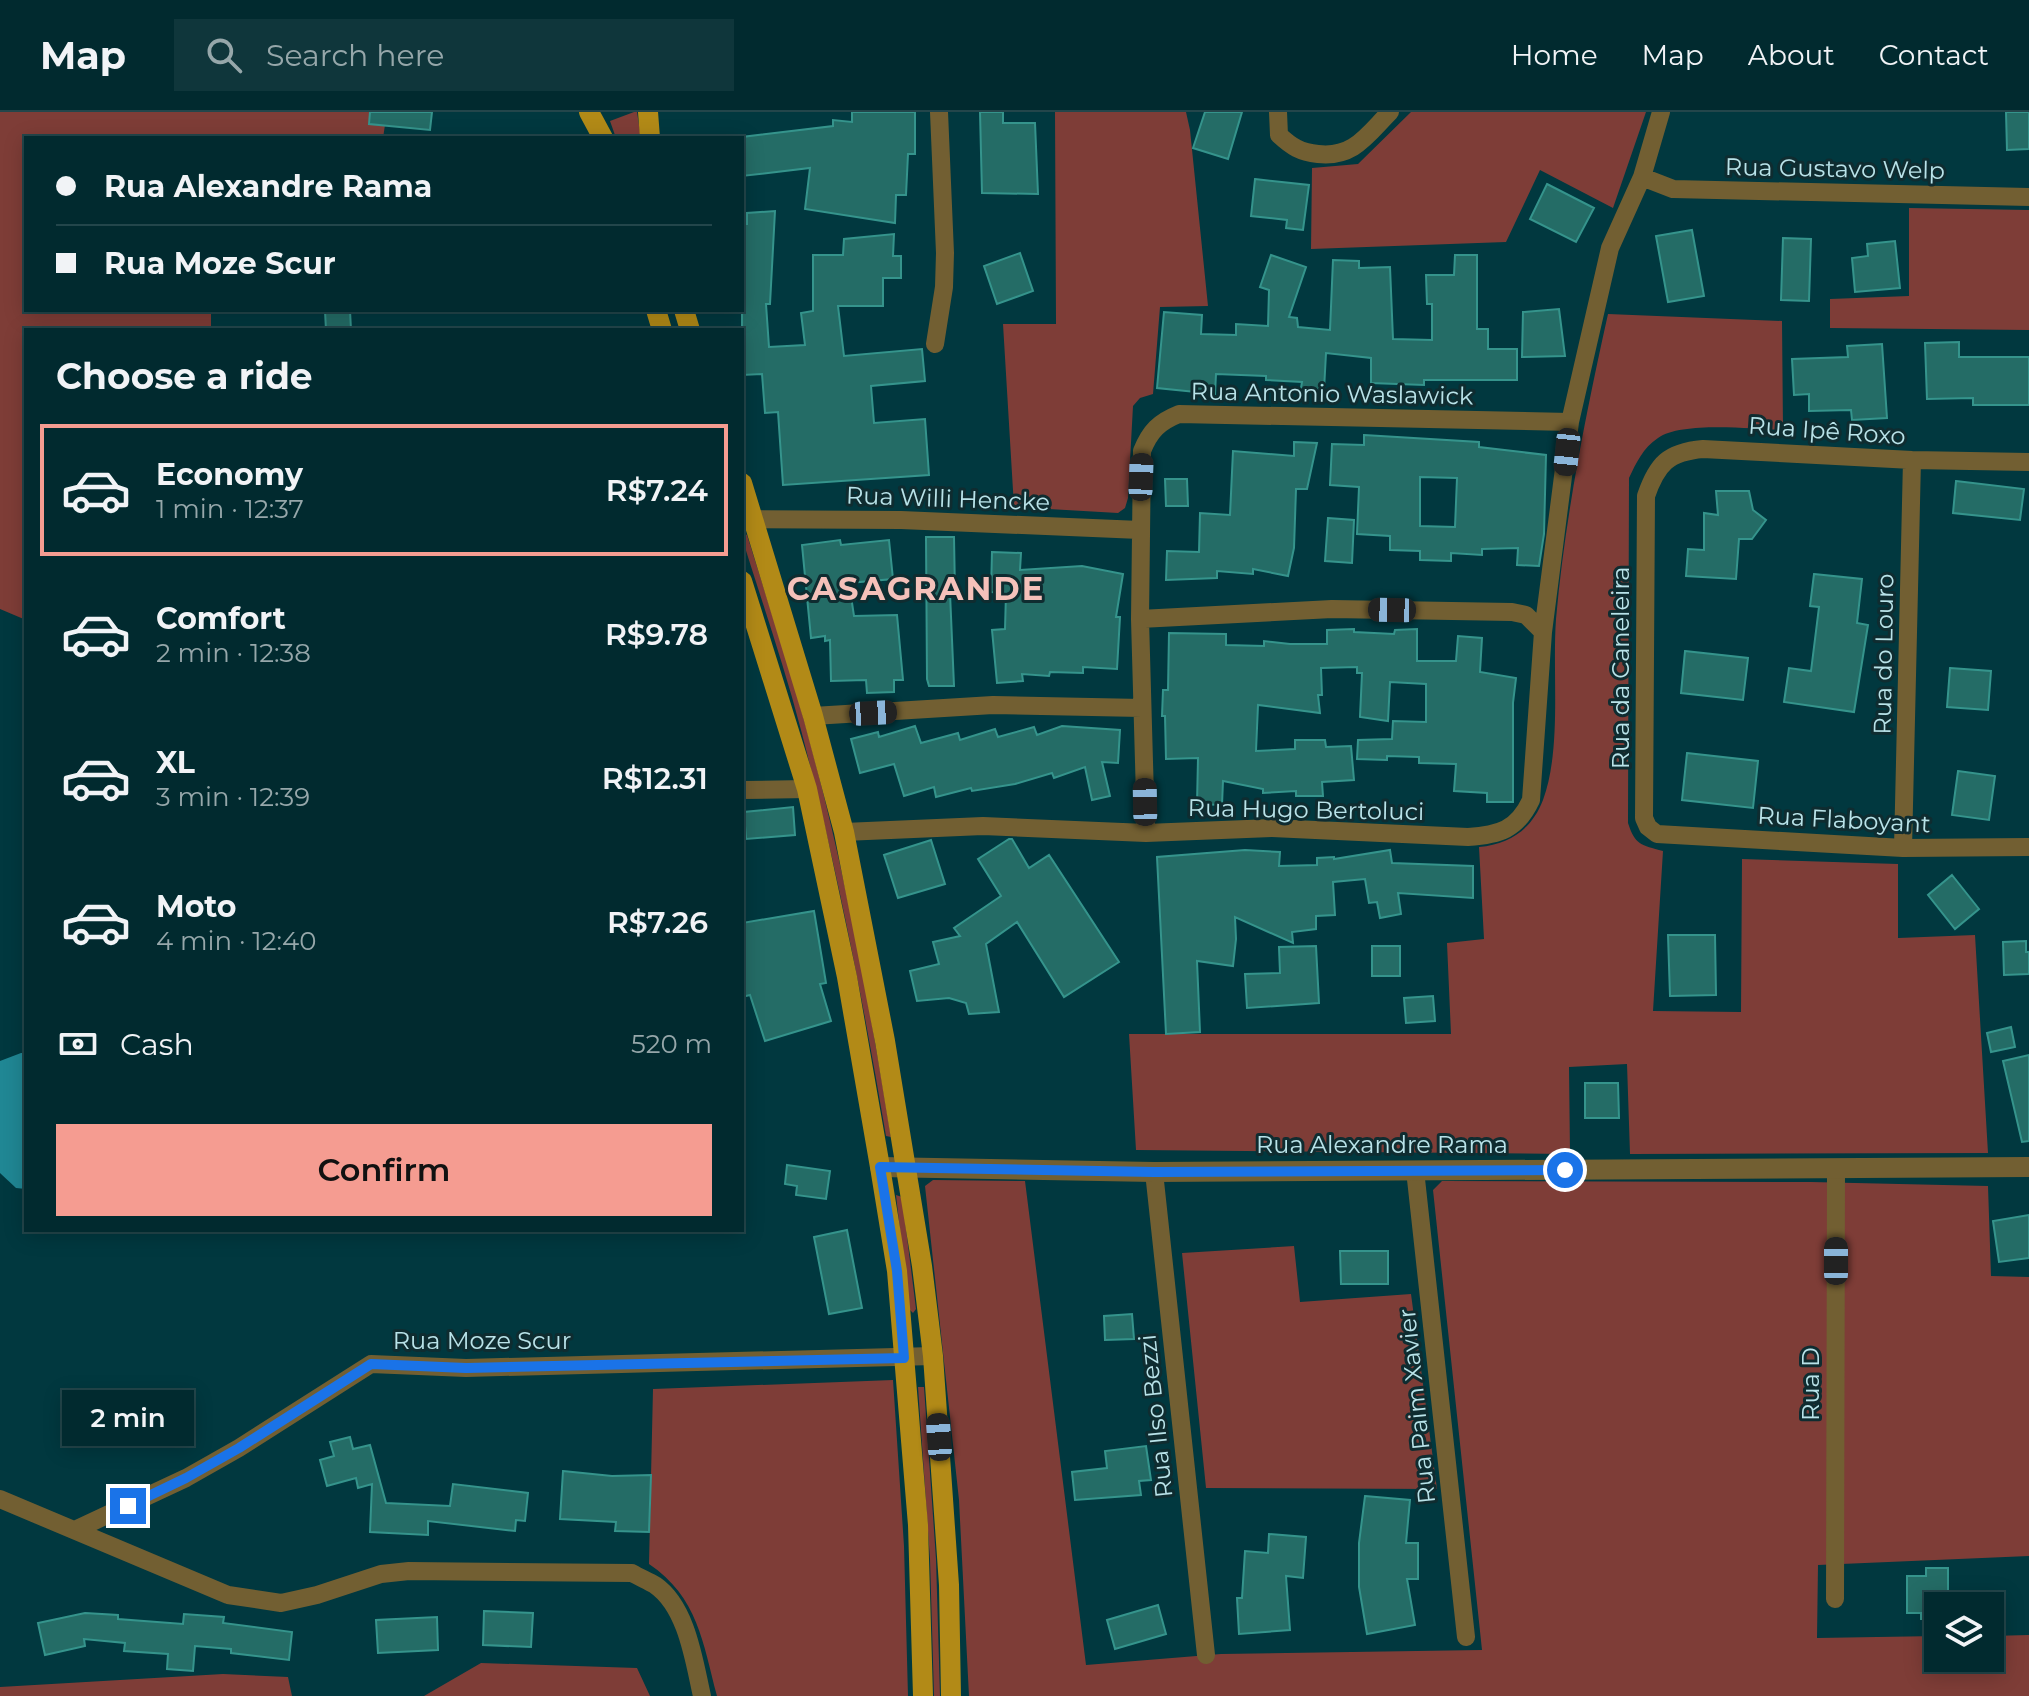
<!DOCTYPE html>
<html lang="en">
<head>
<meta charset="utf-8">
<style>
	body { margin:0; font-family:Montserrat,sans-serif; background:#0f363b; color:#f1f3f6; height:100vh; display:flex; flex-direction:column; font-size:30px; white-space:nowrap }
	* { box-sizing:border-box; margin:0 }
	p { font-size:26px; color:#96a7aa }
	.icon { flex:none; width:44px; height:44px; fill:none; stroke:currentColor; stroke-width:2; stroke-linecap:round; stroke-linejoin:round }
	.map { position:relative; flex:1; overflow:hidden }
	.drawer { position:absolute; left:24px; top:216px; width:720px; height:904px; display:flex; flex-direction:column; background:#012a2f; border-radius:0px; box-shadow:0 4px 20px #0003,0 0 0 2px #23464b }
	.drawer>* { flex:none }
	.guide { position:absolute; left:24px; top:24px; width:720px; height:176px; border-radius:0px; box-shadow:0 4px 20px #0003,0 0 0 2px #23464b; display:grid; align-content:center; height:176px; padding:0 32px; background:#012a2f }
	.tools { position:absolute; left:1924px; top:1480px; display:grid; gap:16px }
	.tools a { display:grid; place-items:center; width:80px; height:80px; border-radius:0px; background:#012a2f; box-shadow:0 4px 20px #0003,0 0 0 2px #23464b; font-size:40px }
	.end { position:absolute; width:36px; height:36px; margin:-18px; border:10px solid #1a73e8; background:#fff; box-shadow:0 0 0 4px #fff }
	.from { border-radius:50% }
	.bubble { position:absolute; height:56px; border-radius:0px; background:#012a2f; box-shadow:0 4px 20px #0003,0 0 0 2px #23464b; font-size:26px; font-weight:600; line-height:56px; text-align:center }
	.car { position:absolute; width:24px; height:48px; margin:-24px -12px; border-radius:10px; box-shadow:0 0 6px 2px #0007; background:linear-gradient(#222 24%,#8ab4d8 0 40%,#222 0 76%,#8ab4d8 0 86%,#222 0) }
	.guide b { display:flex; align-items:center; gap:28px; height:76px; font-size:30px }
	.guide b+b { border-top:2px solid #23464b }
	.guide i { width:20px; height:20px; background:#f1f3f6 }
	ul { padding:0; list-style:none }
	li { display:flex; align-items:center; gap:24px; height:132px; margin:0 16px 12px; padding:0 16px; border:4px solid transparent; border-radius:0px }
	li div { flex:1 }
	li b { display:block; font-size:30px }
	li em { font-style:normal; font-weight:600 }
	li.selected { border-color:#f59c91 }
	li>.icon { width:72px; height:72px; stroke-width:1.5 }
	h2 { padding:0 32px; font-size:36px; line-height:96px }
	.pay { display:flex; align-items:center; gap:20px; height:88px; padding:0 32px; font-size:30px }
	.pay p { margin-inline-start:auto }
	.button { display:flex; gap:16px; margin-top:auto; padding:16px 32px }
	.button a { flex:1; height:92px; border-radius:0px; background:#f59c91; color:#111; font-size:32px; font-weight:600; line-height:92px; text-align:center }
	header { display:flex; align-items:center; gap:48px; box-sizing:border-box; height:112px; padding:0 40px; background:#012a2f; border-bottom:2px solid #23464b }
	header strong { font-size:38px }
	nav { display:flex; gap:44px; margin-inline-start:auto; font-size:28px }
	.search { width:560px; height:72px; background:#0f363b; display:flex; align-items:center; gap:20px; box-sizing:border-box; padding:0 28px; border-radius:0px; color:#96a7aa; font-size:30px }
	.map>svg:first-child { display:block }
</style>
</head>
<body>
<header>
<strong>Map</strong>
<div class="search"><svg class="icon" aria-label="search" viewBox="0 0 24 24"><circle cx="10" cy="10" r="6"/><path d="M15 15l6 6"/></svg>Search here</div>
<nav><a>Home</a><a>Map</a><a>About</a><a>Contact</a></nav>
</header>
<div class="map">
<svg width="2029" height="1584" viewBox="0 0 2029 1584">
	<rect width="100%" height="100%" fill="#01383f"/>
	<path fill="#7e3d37" d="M 0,0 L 387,0 L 383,26 L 26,26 L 26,198 L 238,198 L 211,200 L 211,218 L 26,218 L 26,508 L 0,497 Z
		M 634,0 L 637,0 L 641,26 L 616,26 L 610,9 Z
		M 1055,0 L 1186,0 L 1190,18 L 1208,194 L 1160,195 L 1153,282 L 1140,286 L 1133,294 L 1128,386 L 1125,396 L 1118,401 L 1014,395 L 1003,212 L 1056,212 Z
		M 1411,0 L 1646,0 L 1613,96 L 1540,58 L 1506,130 L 1311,137 L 1312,56 L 1358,52 Z
		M 1909,96 L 2029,98 L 2029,218 L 1830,216 L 1830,187 L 1909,184 Z
		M 1608,202 L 1782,209 L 1783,318 C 1752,317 1682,309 1658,326 C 1643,336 1636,351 1629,366 L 1628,711 C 1635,733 1641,733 1663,739 L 1653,899 L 1741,900 L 1742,747 L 1898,752 L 1898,826 L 1975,823 L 1988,1041 L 1630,1042 L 1627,952 L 1569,955 L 1570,1042 L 1136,1038 L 1129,922 L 1451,922 L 1447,831 L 1484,827 L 1479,735 C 1510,732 1532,717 1543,688 C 1562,636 1552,562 1556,507 C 1565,405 1586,301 1608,202 Z
		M 744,421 L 747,423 C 767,487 788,550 806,615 C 843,750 869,887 891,1025 L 886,1024 C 863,887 836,752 801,618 C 784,553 762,490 742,426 Z
		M 933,1068 L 1025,1069 L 1086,1553 L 1221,1542 L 1482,1538 L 1433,1078 L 1442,1069 L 1811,1070 L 1988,1074 L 1991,1164 L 2029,1165 L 2029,1444 L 1818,1453 L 1817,1526 L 1938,1524 L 1938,1546 L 1990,1546 L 1990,1524 L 2029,1523 L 2029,1584 L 969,1584 L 959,1388 L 925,1074 Z
		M 896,1083 L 902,1085 L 916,1197 L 913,1201 L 909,1197 Z
		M 1294,1134 L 1300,1190 L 1411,1182 L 1437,1377 L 1206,1376 L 1182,1141 Z
		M 893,1268 L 904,1434 L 908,1584 L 717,1584 C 703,1531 698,1485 649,1452 L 653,1277 Z
		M 918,1275 L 924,1275 L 936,1447 L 940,1584 L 934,1584 L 930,1447 Z
		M 481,1551 L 637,1556 L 650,1584 L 424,1584 Z
		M 223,1562 L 288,1565 L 292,1584 L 0,1584 L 0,1575 Z"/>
	<path fill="#208794" d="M 21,941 L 26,941 L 26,1077 L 16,1076 L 0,1061 L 0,949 Z"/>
	<path fill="#246c66" stroke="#35948c" stroke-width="2" fill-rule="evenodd" d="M 370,0 L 432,0 L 430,18 L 369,12 Z
		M 852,0 L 915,0 L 915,42 L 908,42 L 906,83 L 896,83 L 895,111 L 805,97 L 810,56 L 742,64 L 742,25 L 833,14 L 833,8 L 852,10 Z
		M 980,0 L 1003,0 L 1003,11 L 1035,11 L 1038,82 L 982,81 Z
		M 1205,0 L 1242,0 L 1228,47 L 1193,36 Z
		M 2006,0 L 2029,0 L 2029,37 L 2007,38 Z
		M 1255,67 L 1309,73 L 1303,118 L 1286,116 L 1287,108 L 1251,104 Z
		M 1547,72 L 1594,96 L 1576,130 L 1530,107 Z
		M 775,99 L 770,192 L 766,192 L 769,235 L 805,233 L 801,201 L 813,199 L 813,143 L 843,143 L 844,127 L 894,122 L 893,144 L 901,144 L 901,166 L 883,166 L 883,194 L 838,194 L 844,244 L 922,237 L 925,269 L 871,274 L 874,311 L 925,307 L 929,363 L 783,373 L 778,300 L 765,301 L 762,262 L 742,263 L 742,112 L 747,112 L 747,101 Z
		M 1692,118 L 1704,184 L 1668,190 L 1656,124 Z
		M 1783,126 L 1811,127 L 1809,189 L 1781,188 Z
		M 1895,129 L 1900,176 L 1855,180 L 1852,146 L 1868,144 L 1867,132 Z
		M 1020,141 L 1033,179 L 997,192 L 984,154 Z
		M 1271,143 L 1306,155 L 1289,205 L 1297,206 L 1298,215 L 1330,218 L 1333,148 L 1359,149 L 1359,156 L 1390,155 L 1393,227 L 1432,228 L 1432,192 L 1427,192 L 1426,163 L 1454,163 L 1455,143 L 1477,143 L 1477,217 L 1488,217 L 1488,237 L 1517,237 L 1517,268 L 1424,268 L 1424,273 L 1371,271 L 1371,246 L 1326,241 L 1324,278 L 1301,276 L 1302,270 L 1266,268 L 1266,264 L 1216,262 L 1215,282 L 1157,276 L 1164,200 L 1202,203 L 1201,222 L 1236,223 L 1236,212 L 1268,214 L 1269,178 L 1260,175 Z
		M 1559,197 L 1565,244 L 1522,245 L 1523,200 Z
		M 350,198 L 351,218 L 326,218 L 325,199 Z
		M 1959,230 L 1959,245 L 2029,245 L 2029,293 L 1973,293 L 1973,286 L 1927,287 L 1925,231 Z
		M 1882,232 L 1887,306 L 1852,308 L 1851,298 L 1809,299 L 1809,282 L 1794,283 L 1792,247 L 1848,245 L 1847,234 Z
		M 1364,323 L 1479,330 L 1479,335 L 1546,343 L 1544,422 L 1539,454 L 1517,453 L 1518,436 L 1482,437 L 1482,443 L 1451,441 L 1451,449 L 1420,448 L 1420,439 L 1390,438 L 1390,424 L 1357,422 L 1359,375 L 1330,373 L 1332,332 L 1364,333 ZM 1420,365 L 1457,366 L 1455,415 L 1420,414 Z
		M 1294,330 L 1317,331 L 1307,377 L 1296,377 L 1294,436 L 1288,464 L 1253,457 L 1253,462 L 1217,459 L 1217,466 L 1166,468 L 1167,439 L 1199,440 L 1200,401 L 1230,403 L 1233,339 L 1294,344 Z
		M 1165,367 L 1187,367 L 1188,394 L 1166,394 Z
		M 1956,369 L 2024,377 L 2020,408 L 1953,401 Z
		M 1716,379 L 1749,379 L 1753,398 L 1766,408 L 1752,427 L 1739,427 L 1736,467 L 1686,464 L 1688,437 L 1704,438 L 1704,401 L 1718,403 Z
		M 1328,406 L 1354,408 L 1352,451 L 1325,449 Z
		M 926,425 L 954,425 L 955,481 L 950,481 L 954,574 L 929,574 L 927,567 Z
		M 840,428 L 841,433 L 889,428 L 893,467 L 849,471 L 854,504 L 897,503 L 903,568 L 894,568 L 894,580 L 867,581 L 866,568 L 831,569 L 830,528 L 825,529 L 825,524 L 811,526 L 802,433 Z
		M 992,440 L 1021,441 L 1020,458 L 1082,454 L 1123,462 L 1116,505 L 1120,505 L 1117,557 L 1083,555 L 1083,561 L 1050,560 L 1049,564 L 1022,562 L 1023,569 L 997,571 L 992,518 L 1005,517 L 1006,481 L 991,480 Z
		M 1814,462 L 1862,467 L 1857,511 L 1868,513 L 1854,600 L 1784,590 L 1789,556 L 1811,559 L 1819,495 L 1810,494 Z
		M 1354,517 L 1354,520 L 1394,522 L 1395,518 L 1417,517 L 1417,549 L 1456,549 L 1458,524 L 1482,526 L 1480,560 L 1516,566 L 1513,591 L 1513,690 L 1487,690 L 1487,681 L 1454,679 L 1456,652 L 1419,651 L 1419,645 L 1387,644 L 1387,648 L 1357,647 L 1358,628 L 1392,627 L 1393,609 L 1426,610 L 1426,572 L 1390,570 L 1388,609 L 1360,605 L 1362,561 L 1357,561 L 1357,555 L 1321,556 L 1322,583 L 1318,583 L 1320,601 L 1258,593 L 1256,639 L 1295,637 L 1295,628 L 1325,628 L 1326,635 L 1351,634 L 1354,668 L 1322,670 L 1323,684 L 1296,684 L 1296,679 L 1263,681 L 1263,677 L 1223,669 L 1222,693 L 1197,692 L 1198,646 L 1166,647 L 1165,604 L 1162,604 L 1163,578 L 1168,578 L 1169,521 L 1226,522 L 1226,533 L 1264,534 L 1264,529 L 1290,532 L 1327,532 L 1327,518 Z
		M 1685,539 L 1748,546 L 1743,588 L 1681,581 Z
		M 1950,556 L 1991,559 L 1988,598 L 1947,595 Z
		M 915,614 L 921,631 L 958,621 L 960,628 L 995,617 L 998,625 L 1034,615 L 1037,623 L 1062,614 L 1120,618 L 1118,651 L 1102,650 L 1110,684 L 1092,688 L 1085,655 L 1054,666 L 1052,661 L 1015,672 L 972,679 L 971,676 L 936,685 L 934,675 L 904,684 L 894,652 L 860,661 L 851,627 L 878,620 L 879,625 Z
		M 1687,641 L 1758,649 L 1753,696 L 1682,688 Z
		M 1958,659 L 1995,664 L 1989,708 L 1952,703 Z
		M 793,695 L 795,723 L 746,727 L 744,700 Z
		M 1009,727 L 1012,727 L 1029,756 L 1049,743 L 1119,850 L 1064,885 L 1017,810 L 986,832 L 999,900 L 969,902 L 966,891 L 949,886 L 917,889 L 910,859 L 939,852 L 933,830 L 960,824 L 954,816 L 1001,784 L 978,747 Z
		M 931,728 L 945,772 L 898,786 L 884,743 Z
		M 1245,738 L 1280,740 L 1279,754 L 1317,753 L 1317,746 L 1334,745 L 1334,747 L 1390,738 L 1392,751 L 1473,754 L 1473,786 L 1398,781 L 1401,802 L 1380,806 L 1377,790 L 1369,791 L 1365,767 L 1333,770 L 1335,803 L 1316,804 L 1316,817 L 1292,820 L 1293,831 L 1235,805 L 1236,827 L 1233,854 L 1197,849 L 1200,920 L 1166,922 L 1157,745 Z
		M 1952,763 L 1979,797 L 1955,817 L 1928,783 Z
		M 814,799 L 826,871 L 820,872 L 831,909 L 765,929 L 750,883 L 742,885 L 742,811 Z
		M 1668,823 L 1715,823 L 1716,883 L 1670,884 Z
		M 2026,829 L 2026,840 L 2029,840 L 2029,862 L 2004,863 L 2003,830 Z
		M 1316,834 L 1319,891 L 1247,896 L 1245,862 L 1280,861 L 1279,835 Z
		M 1372,834 L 1400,834 L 1400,864 L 1372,864 Z
		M 1433,884 L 1435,909 L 1406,911 L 1404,886 Z
		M 2011,915 L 2015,935 L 1991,940 L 1987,921 Z
		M 2029,943 L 2029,1029 L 2022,1030 L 2003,949 Z
		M 1585,971 L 1618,971 L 1619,1006 L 1585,1006 Z
		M 787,1053 L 830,1059 L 826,1087 L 796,1083 L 797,1074 L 785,1072 Z
		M 2029,1103 L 2029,1146 L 1999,1150 L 1993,1109 Z
		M 847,1118 L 862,1196 L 829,1202 L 814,1125 Z
		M 1340,1139 L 1388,1139 L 1388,1172 L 1341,1172 Z
		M 1132,1202 L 1134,1227 L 1105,1228 L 1104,1204 Z
		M 350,1325 L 353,1337 L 370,1333 L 386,1391 L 450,1394 L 453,1372 L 528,1381 L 525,1409 L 516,1408 L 515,1419 L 428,1409 L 428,1423 L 370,1420 L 372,1372 L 358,1376 L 356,1366 L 327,1374 L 320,1348 L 334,1344 L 330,1330 Z
		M 1146,1334 L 1151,1368 L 1139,1369 L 1141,1383 L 1075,1388 L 1072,1360 L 1107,1356 L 1105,1339 Z
		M 563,1359 L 612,1364 L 651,1363 L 649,1420 L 615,1419 L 616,1410 L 560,1407 Z
		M 1365,1384 L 1410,1388 L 1406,1431 L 1418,1431 L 1418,1467 L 1407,1467 L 1415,1513 L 1367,1522 L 1359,1475 L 1359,1431 Z
		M 1269,1422 L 1306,1425 L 1303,1466 L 1286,1464 L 1290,1518 L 1239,1522 L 1237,1486 L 1242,1486 L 1245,1439 L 1268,1441 Z
		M 1926,1456 L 1948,1456 L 1948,1494 L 1938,1494 L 1938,1507 L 1921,1507 L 1921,1501 L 1907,1501 L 1907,1464 L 1926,1464 Z
		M 1158,1493 L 1166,1522 L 1115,1537 L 1107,1508 Z
		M 484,1499 L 533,1501 L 531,1535 L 483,1533 Z
		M 85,1501 L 118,1503 L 118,1507 L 183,1512 L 184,1502 L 224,1505 L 223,1511 L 292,1520 L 289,1548 L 231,1541 L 231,1537 L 195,1534 L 193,1559 L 167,1557 L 168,1542 L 124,1539 L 125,1531 L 84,1527 L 85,1534 L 45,1543 L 38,1511 Z
		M 437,1505 L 438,1538 L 378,1541 L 376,1508 Z"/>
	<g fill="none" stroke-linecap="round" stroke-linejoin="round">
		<path stroke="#725f32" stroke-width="18" d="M 1278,0 L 1279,23 C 1292,35 1300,40 1318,42 C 1354,46 1367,23 1390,0
			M 1642,65 L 1673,77 L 2029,85
			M 935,232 L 944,175 L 945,141 L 939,0
			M 2029,350 L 1912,348 L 1703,337 C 1668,340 1657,352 1646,384 L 1644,706 L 1648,715 L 1657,722 L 1903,736 L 2029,735
			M 742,407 L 901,408 L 1140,418
			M 1543,520 L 1570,310 L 1610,136 L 1642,65 L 1661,0
			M 813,604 L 993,593 L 1142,596
			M 742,678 L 807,677
			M 844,720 L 983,714 L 1146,721 L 1272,716 L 1468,725 C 1499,723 1517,718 1531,688 L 1543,520 L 1526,503 L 1512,500 L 1332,497 L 1140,507
			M 1146,721 L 1140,507 L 1142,339 C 1150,319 1159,310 1179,302 L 1570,310
			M 1903,736 L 1912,348
			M 1415,1058 L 1466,1525
			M 1154,1060 L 1206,1543
			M 0,1387 L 228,1483 L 281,1491 L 317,1483 L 381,1462 L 409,1459 L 632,1461 C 639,1465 648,1469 655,1473 C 687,1495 694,1549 702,1584
			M 75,1418 L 186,1366 L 239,1336 L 371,1252 L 466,1256 L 933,1244
			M 1835,1487 L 1836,1057"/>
		<path stroke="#725f32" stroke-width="20" d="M 880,1055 L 1154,1060 L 2029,1055"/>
		<path stroke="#b28a17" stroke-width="20" d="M 589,0 L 603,26
			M 648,0 L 650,26
			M 656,198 L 662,218
			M 684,198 L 690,218
			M 742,371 L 813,604 L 844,720 L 885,929 L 922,1154 L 933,1244 L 949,1473 L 951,1584
			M 742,469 L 807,677 L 847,865 L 880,1055 L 897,1159 L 918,1413 L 923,1584"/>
	</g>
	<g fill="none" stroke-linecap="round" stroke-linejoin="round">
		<path stroke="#1a73e8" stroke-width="10" d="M 128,1394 L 186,1366 L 239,1336 L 371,1252 L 466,1256 L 904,1246 L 897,1159 L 880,1055 L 1154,1060 L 1565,1058"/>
	</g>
	<g text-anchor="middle" stroke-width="6" stroke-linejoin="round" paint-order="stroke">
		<g font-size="24" fill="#b9e3e9" stroke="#0f2c30">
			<text transform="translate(1835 57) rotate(1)" y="8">Rua Gustavo Welp</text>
			<text transform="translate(1332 282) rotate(1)" y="8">Rua Antonio Waslawick</text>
			<text transform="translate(1827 319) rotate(4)" y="8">Rua Ipê Roxo</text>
			<text transform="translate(948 387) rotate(2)" y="8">Rua Willi Hencke</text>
			<text transform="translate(1884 542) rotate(-89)" y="8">Rua do Louro</text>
			<text transform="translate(1621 556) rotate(-90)" y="8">Rua da Caneleira</text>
			<text transform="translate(1306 698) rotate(1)" y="8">Rua Hugo Bertoluci</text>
			<text transform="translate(1844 708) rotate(3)" y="8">Rua Flaboyant</text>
			<text x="1382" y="1041">Rua Alexandre Rama</text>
			<text x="482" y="1237">Rua Moze Scur</text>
			<text transform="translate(1811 1272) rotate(-90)" y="8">Rua D</text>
			<text transform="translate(1417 1294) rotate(-96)" y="8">Rua Paim Xavier</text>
			<text transform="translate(1156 1304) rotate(-96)" y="8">Rua Ilso Bezzi</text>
		</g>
		<g font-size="32" font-weight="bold" letter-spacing="2" fill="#f5c1ba" stroke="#0f2c30">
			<text x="916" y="488">CASAGRANDE</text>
		</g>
	</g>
</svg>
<div class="tools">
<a><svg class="icon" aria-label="layers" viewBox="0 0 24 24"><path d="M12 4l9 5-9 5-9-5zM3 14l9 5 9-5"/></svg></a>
</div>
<i class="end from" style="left:1565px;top:1058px"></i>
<i class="end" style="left:128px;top:1394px"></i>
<div class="bubble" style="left:62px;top:1278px;width:132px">2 min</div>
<i class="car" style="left:1567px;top:340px;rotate:186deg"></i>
<i class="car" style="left:1141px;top:365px;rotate:2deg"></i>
<i class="car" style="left:1392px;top:498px;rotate:271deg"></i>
<i class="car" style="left:873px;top:601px;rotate:87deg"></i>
<i class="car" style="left:1145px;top:690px;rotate:359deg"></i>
<i class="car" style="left:1836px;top:1149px;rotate:0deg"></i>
<i class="car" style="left:939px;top:1325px;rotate:356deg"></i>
<div class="guide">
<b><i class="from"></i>Rua Alexandre Rama</b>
<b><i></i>Rua Moze Scur</b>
</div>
<section class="drawer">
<h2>Choose a ride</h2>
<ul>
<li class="selected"><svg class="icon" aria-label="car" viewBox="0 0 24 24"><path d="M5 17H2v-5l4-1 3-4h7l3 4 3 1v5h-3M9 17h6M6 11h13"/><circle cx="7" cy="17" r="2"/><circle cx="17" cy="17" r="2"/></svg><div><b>Economy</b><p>1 min · 12:37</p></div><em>R$7.24</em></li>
<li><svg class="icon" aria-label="car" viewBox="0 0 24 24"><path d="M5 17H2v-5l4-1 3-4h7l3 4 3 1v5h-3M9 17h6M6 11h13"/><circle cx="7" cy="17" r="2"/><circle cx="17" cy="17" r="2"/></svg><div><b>Comfort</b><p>2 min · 12:38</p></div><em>R$9.78</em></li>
<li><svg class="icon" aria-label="car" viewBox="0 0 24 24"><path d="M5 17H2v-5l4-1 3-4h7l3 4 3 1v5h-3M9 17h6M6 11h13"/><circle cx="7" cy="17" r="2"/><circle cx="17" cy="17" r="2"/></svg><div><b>XL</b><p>3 min · 12:39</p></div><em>R$12.31</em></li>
<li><svg class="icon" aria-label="car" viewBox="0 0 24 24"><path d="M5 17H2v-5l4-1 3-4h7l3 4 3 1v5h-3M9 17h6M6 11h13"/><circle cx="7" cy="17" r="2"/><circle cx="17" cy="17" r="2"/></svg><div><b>Moto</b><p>4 min · 12:40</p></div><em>R$7.26</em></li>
</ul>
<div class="pay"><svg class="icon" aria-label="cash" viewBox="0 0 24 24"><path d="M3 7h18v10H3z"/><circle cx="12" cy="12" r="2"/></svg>Cash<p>520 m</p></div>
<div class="button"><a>Confirm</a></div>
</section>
</div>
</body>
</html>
